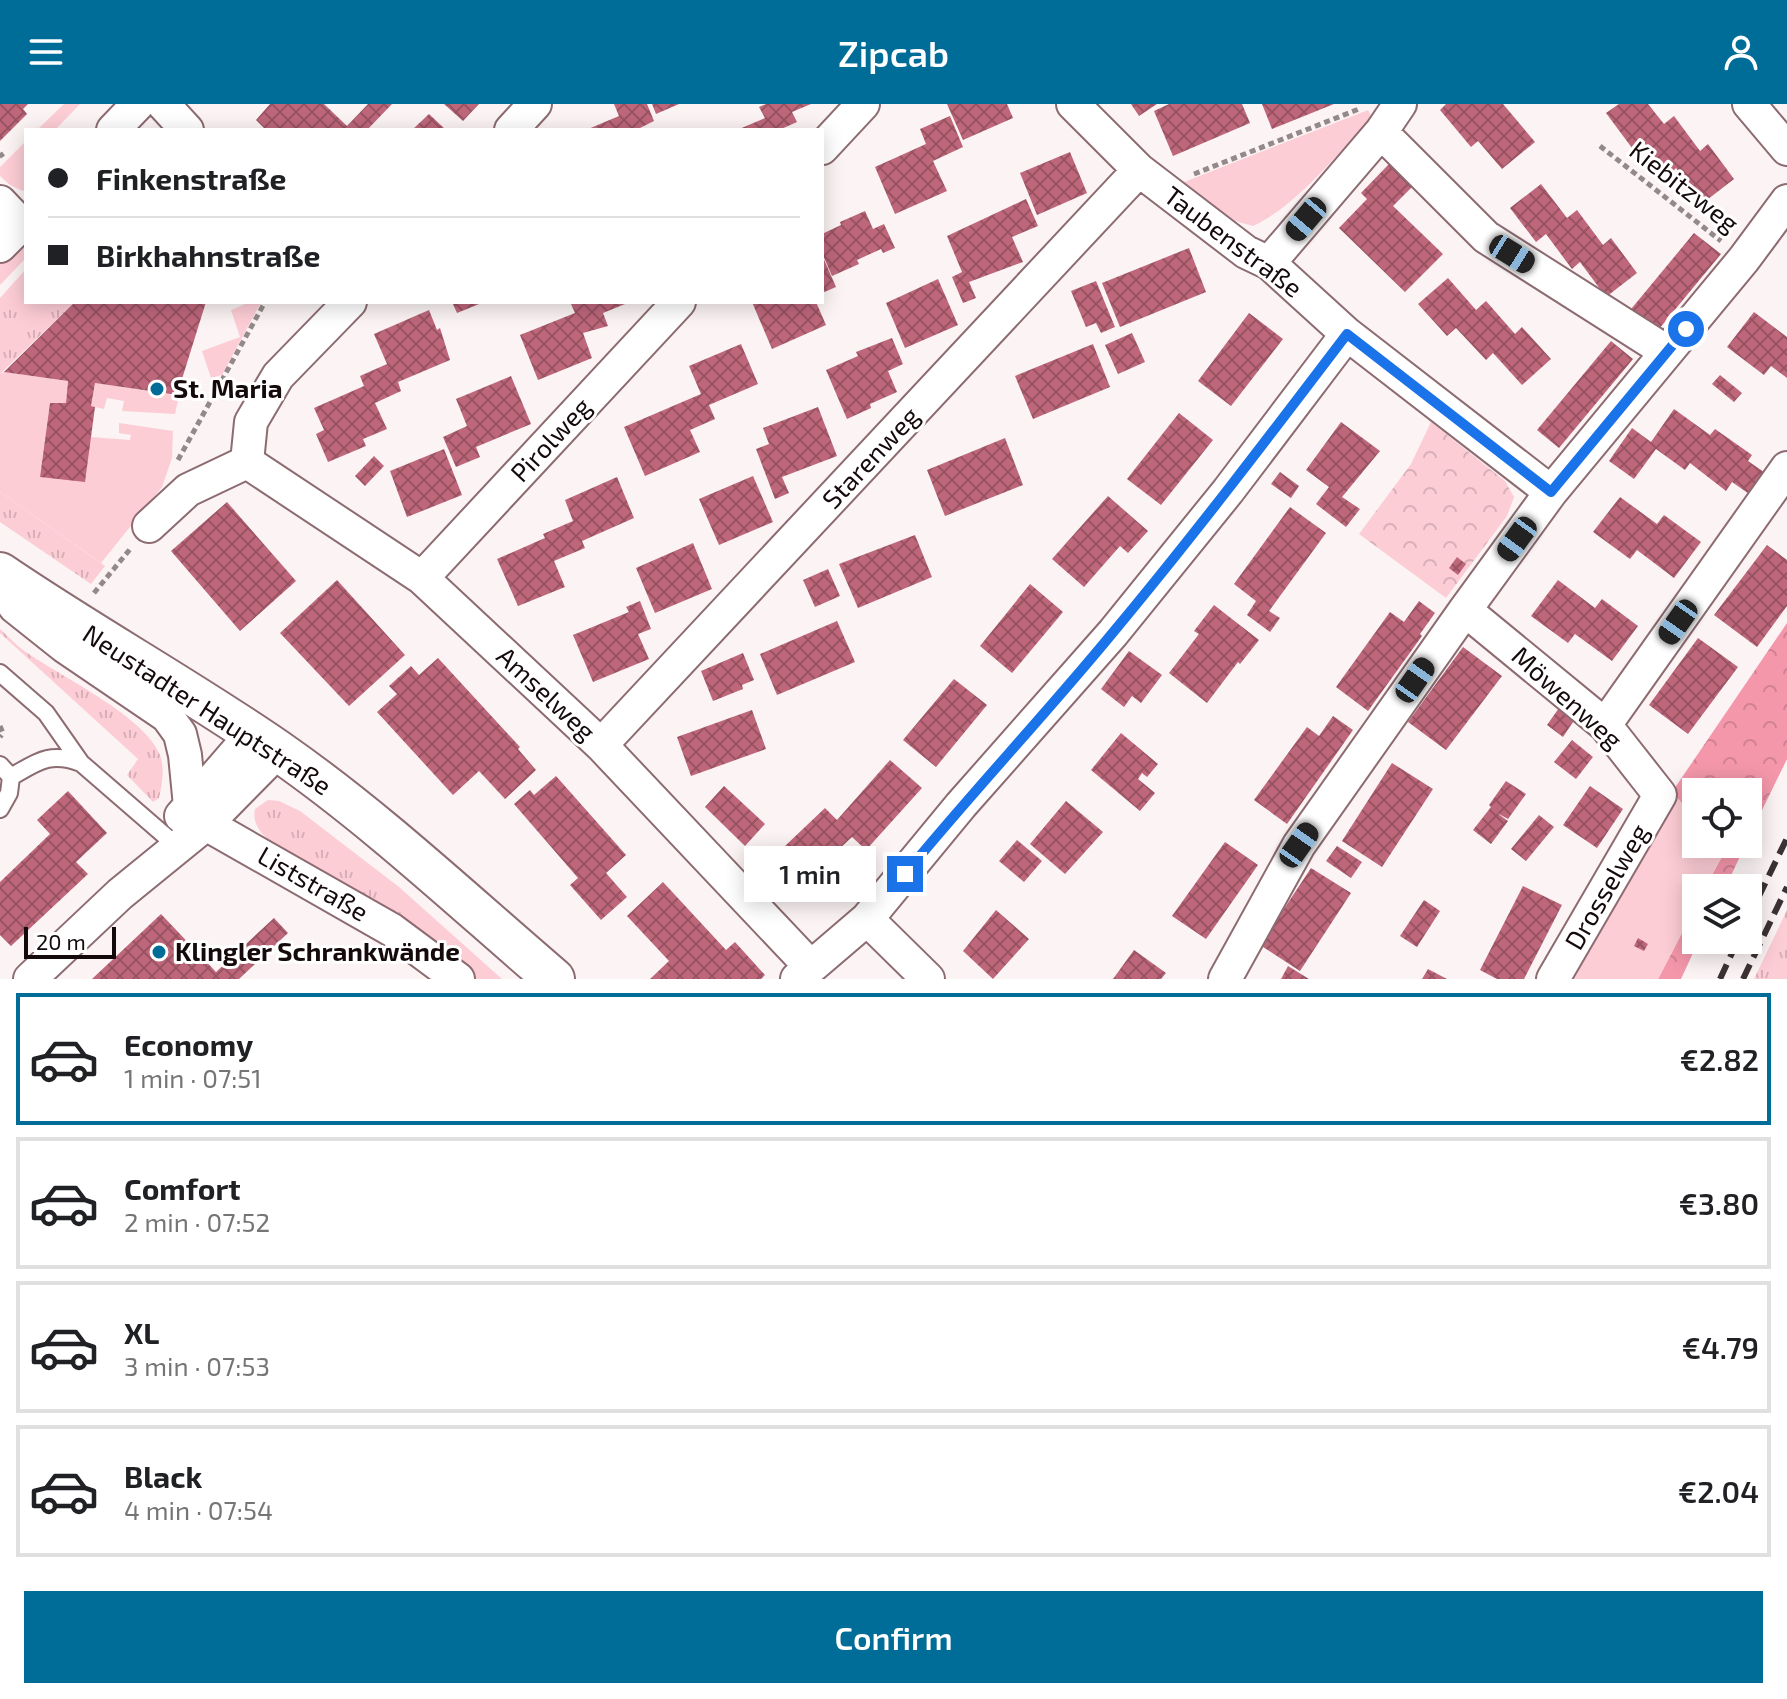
<!DOCTYPE html>
<html lang="en">
<head>
<meta charset="utf-8">
<style>
	body { margin:0; font-family:"Exo 2",sans-serif; background:#f6f6f6; color:#202124; height:100vh; display:flex; flex-direction:column; font-size:30px; white-space:nowrap }
	* { box-sizing:border-box; margin:0 }
	p { font-size:26px; color:#757577 }
	.icon { flex:none; width:44px; height:44px; fill:none; stroke:currentColor; stroke-width:2; stroke-linecap:round; stroke-linejoin:round }
	.map { position:relative; height:875px; overflow:hidden }
	.drawer { display:flex; flex-direction:column; background:#fff; flex:1 }
	.drawer>* { flex:none }
	.top-card { position:absolute; left:24px; top:24px; width:800px; height:176px; border-radius:0px; box-shadow:0 4px 20px #0003; display:grid; align-content:center; height:176px; padding:0 24px; background:#fff }
	.fabs { position:absolute; left:1682px; top:674px; display:grid; gap:16px }
	.fabs a { display:grid; place-items:center; width:80px; height:80px; border-radius:0px; background:#fff; box-shadow:0 4px 20px #0003; font-size:40px }
	.scale { position:absolute; left:24px; bottom:20px; width:92px; box-sizing:border-box; padding-left:8px; border:4px solid #14090b; border-top:0; font-size:22px; line-height:28px; white-space:nowrap; color:#14090b; -webkit-text-stroke:6px #fff; paint-order:stroke }
	.end { position:absolute; width:36px; height:36px; margin:-18px; border:10px solid #1a73e8; background:#fff; box-shadow:0 0 0 4px #fff }
	.from { border-radius:50% }
	.bubble { position:absolute; height:56px; border-radius:0px; background:#fff; box-shadow:0 4px 20px #0003; font-size:26px; font-weight:600; line-height:56px; text-align:center }
	.car { position:absolute; width:24px; height:48px; margin:-24px -12px; border-radius:10px; box-shadow:0 0 6px 2px #0007; background:linear-gradient(#222 24%,#8ab4d8 0 40%,#222 0 76%,#8ab4d8 0 86%,#222 0) }
	.top-card b { display:flex; align-items:center; gap:28px; height:76px; font-size:30px }
	.top-card b+b { border-top:2px solid #e0e0e0 }
	.top-card i { width:20px; height:20px; background:#202124 }
	ul { padding:14px 0 0; list-style:none }
	li { display:flex; align-items:center; gap:24px; height:132px; margin:0 16px 12px; padding:0 8px; border:4px solid #e0e0e0; border-radius:0px }
	li div { flex:1 }
	li b { display:block; font-size:30px }
	li em { font-style:normal; font-weight:600 }
	li.active { border-color:#006c98 }
	li>.icon { width:72px; height:72px; stroke-width:1.5 }
	.button { display:flex; gap:16px; margin-top:auto; padding:16px 24px }
	.button a { flex:1; height:92px; border-radius:0px; background:#006c98; color:#fff; font-size:32px; font-weight:600; line-height:92px; text-align:center }
	header { display:flex; justify-content:space-between; align-items:center; height:104px; padding:0 24px; background:#006c98; color:#fff; font-size:36px; font-weight:600 }
	.map>svg:first-child { display:block }
</style>
</head>
<body>
<header><svg class="icon" aria-label="menu" viewBox="0 0 24 24"><path d="M4 6h16M4 12h16M4 18h16"/></svg>Zipcab<svg class="icon" aria-label="person" viewBox="0 0 24 24"><circle cx="12" cy="8" r="4"/><path d="M4 21q1-7 8-7t8 7"/></svg></header>
<div class="map">
<svg width="1787" height="875" viewBox="0 0 1787 875">
	<defs>
		<pattern id="grass-tufts" width="24" height="20" patternUnits="userSpaceOnUse" patternTransform="scale(2)"><rect width="24" height="20" fill="#fdcdd5"/><path d="M3 7l-1-3M5 7V3M7 7l1-3M15 17l-1-3M17 17v-4M19 17l1-3" fill="none" stroke="#d8afb6"/></pattern>
		<pattern id="forest-crowns" width="20" height="18" patternUnits="userSpaceOnUse" patternTransform="scale(2)"><rect width="20" height="18" fill="#f497ab"/><path d="M2 6a3 3 0 1 1 6 0M12 15a3 3 0 1 1 6 0" fill="none" stroke="#d08192"/></pattern>
		<pattern id="park-crowns" width="20" height="18" patternUnits="userSpaceOnUse" patternTransform="scale(2)"><rect width="20" height="18" fill="#fdcdd5"/><path d="M2 6a3 3 0 1 1 6 0M12 15a3 3 0 1 1 6 0" fill="none" stroke="#d8afb6"/></pattern>
		<pattern id="building-cross-hatch" width="8" height="8" patternUnits="userSpaceOnUse" patternTransform="scale(2)"><rect width="8" height="8" fill="#be677b"/><path d="M0 0l8 8M0 8l8-8" fill="none" stroke="#995363"/></pattern>
	</defs>
	<rect width="100%" height="100%" fill="#fbf3f4"/>
	<path fill="url(#grass-tufts)" d="M 26,165 L 26,198 L 75,198 L 0,270 L 0,194 Z
		M 0,388 L 105,462 L 91,480 L 0,418 Z
		M 0,525 C 8,532 15,540 23,546 C 59,572 144,611 160,651 C 165,665 162,681 159,694 L 153,698 L 127,671 L 138,655 L 0,529 Z
		M 268,696 L 279,697 L 300,707 L 399,783 L 502,875 L 473,875 L 273,740 C 261,729 252,721 255,705 Z
		M 1787,806 L 1787,875 L 1754,875 Z"/>
	<path fill="url(#forest-crowns)" d="M 1787,519 L 1787,655 L 1748,735 L 1748,688 L 1696,688 L 1696,715 L 1672,688 Z
		M 1719,740 L 1746,740 L 1725,784 L 1705,784 L 1725,747 Z
		M 1696,802 L 1696,836 L 1699,836 L 1681,875 L 1658,875 Z"/>
	<path fill="url(#park-crowns)" d="M 1431,318 L 1505,377 L 1514,393 L 1507,412 L 1446,494 L 1359,430 L 1411,360 Z"/>
	<path fill="#fdcdd5" d="M 64,0 L 80,0 L 55,26 L 37,26 Z
		M 1368,6 L 1372,13 C 1338,49 1298,101 1253,122 L 1235,117 L 1186,85 L 1184,78 Z
		M 26,37 L 26,84 L 23,87 L 10,81 L 0,72 L 0,63 Z
		M 26,133 L 26,154 L 0,181 L 0,160 Z
		M 250,198 L 260,200 L 222,271 L 211,274 L 202,247 L 240,233 L 231,206 Z
		M 4,268 L 68,277 L 66,299 L 50,299 L 40,372 L 91,333 L 130,336 L 131,331 L 119,329 L 119,319 L 173,327 L 172,354 L 162,383 L 101,459 L 0,388 L 0,270 Z
		M 95,279 L 179,292 L 175,310 L 122,307 L 124,297 L 107,294 L 104,305 L 91,302 Z
		M 1672,688 L 1696,715 L 1696,740 L 1719,740 L 1725,747 L 1705,784 L 1696,784 L 1696,802 L 1658,875 L 1566,875 Z"/>
	<path fill="url(#building-cross-hatch)" d="M 0,0 L 28,0 L 23,5 L 27,10 L 0,37 Z
		M 270,0 L 324,0 L 347,22 L 368,0 L 392,0 L 367,26 L 266,26 L 256,16 Z
		M 444,0 L 479,0 L 463,17 Z
		M 614,0 L 647,0 L 654,17 L 636,26 L 586,26 L 619,12 Z
		M 652,0 L 679,0 L 656,10 Z
		M 766,0 L 811,0 L 792,8 L 797,18 L 779,26 L 737,26 L 765,14 L 759,3 Z
		M 947,0 L 1007,0 L 1013,14 L 963,36 Z
		M 1131,0 L 1157,0 L 1139,12 Z
		M 1169,0 L 1242,0 L 1250,19 L 1173,52 L 1154,7 Z
		M 1262,0 L 1334,0 L 1272,25 Z
		M 1446,0 L 1503,0 L 1535,38 L 1502,65 L 1478,37 L 1471,43 L 1440,6 Z
		M 1619,0 L 1648,0 L 1664,20 L 1674,12 L 1700,47 L 1708,40 L 1734,75 L 1703,99 L 1676,64 L 1669,71 L 1642,36 L 1632,44 L 1606,9 Z
		M 429,10 L 446,26 L 412,26 Z
		M 950,12 L 963,43 L 933,57 L 947,87 L 895,110 L 875,63 L 926,40 L 920,25 Z
		M 1070,48 L 1087,89 L 1037,111 L 1020,69 Z
		M 1389,60 L 1412,83 L 1393,102 L 1443,150 L 1405,188 L 1339,124 L 1367,95 L 1361,89 Z
		M 1541,80 L 1567,114 L 1577,106 L 1603,141 L 1611,134 L 1637,169 L 1606,193 L 1580,158 L 1572,165 L 1546,130 L 1536,138 L 1510,104 Z
		M 1026,95 L 1038,122 L 1012,133 L 1023,158 L 969,178 L 976,194 L 963,199 L 952,173 L 962,168 L 947,132 Z
		M 865,107 L 873,125 L 884,120 L 895,144 L 883,149 L 881,145 L 857,156 L 859,160 L 832,172 L 822,149 L 822,130 L 841,121 L 840,118 Z
		M 1694,129 L 1721,150 L 1654,231 L 1627,210 Z
		M 1189,144 L 1206,188 L 1120,223 L 1102,179 Z
		M 822,151 L 836,183 L 822,189 Z
		M 1448,174 L 1476,206 L 1486,197 L 1515,230 L 1522,223 L 1551,255 L 1522,281 L 1493,249 L 1486,256 L 1456,224 L 1447,232 L 1418,200 Z
		M 938,175 L 958,221 L 905,244 L 886,199 Z
		M 1096,177 L 1115,223 L 1101,229 L 1096,219 L 1086,223 L 1071,187 Z
		M 75,198 L 206,198 L 177,291 L 95,279 L 91,302 L 95,303 L 85,378 L 40,373 L 50,299 L 66,299 L 68,277 L 4,268 Z
		M 452,198 L 484,198 L 457,209 Z
		M 577,198 L 630,198 L 603,209 L 608,222 L 583,229 L 592,254 L 538,276 L 520,231 L 575,209 L 571,200 Z
		M 752,198 L 816,198 L 826,221 L 772,245 Z
		M 429,206 L 437,226 L 440,224 L 450,256 L 398,278 L 401,287 L 375,299 L 387,325 L 363,335 L 366,342 L 328,358 L 316,330 L 324,326 L 314,304 L 364,282 L 360,272 L 387,260 L 374,230 Z
		M 1754,208 L 1787,233 L 1787,274 L 1771,262 L 1764,271 L 1727,243 Z
		M 1249,209 L 1283,235 L 1231,302 L 1198,277 Z
		M 1132,229 L 1145,258 L 1118,270 L 1105,241 Z
		M 892,234 L 903,260 L 888,267 L 897,288 L 870,300 L 871,304 L 847,315 L 826,266 L 858,252 L 856,248 Z
		M 1611,237 L 1633,255 L 1559,344 L 1537,326 Z
		M 741,240 L 758,280 L 709,301 L 715,315 L 690,326 L 700,348 L 645,372 L 624,323 L 701,290 L 689,262 Z
		M 1093,240 L 1110,283 L 1033,315 L 1015,272 Z
		M 1720,271 L 1742,289 L 1734,298 L 1712,280 Z
		M 511,272 L 531,320 L 476,343 L 480,353 L 456,363 L 443,333 L 467,322 L 456,295 Z
		M 818,303 L 837,352 L 782,373 L 789,389 L 775,395 L 756,345 L 769,340 L 763,324 Z
		M 1674,305 L 1710,331 L 1715,325 L 1752,351 L 1748,357 L 1771,373 L 1755,394 L 1732,378 L 1726,387 L 1690,359 L 1685,366 L 1656,345 L 1634,375 L 1609,357 L 1632,324 L 1651,338 Z
		M 1179,309 L 1213,336 L 1161,401 L 1127,375 Z
		M 1341,318 L 1380,347 L 1342,393 L 1360,405 L 1346,423 L 1316,400 L 1329,383 L 1306,366 Z
		M 1005,334 L 1023,381 L 945,412 L 927,366 Z
		M 444,345 L 462,391 L 407,413 L 390,367 Z
		M 374,352 L 384,362 L 365,382 L 355,372 Z
		M 1280,368 L 1299,382 L 1291,394 L 1271,380 Z
		M 753,372 L 773,418 L 719,441 L 699,395 Z
		M 617,373 L 634,414 L 582,437 L 585,444 L 554,457 L 565,483 L 518,502 L 497,455 L 545,434 L 543,430 L 573,417 L 565,396 Z
		M 1108,392 L 1148,427 L 1128,449 L 1120,442 L 1084,483 L 1052,455 Z
		M 1620,393 L 1657,420 L 1664,411 L 1701,438 L 1674,474 L 1637,446 L 1630,455 L 1593,428 Z
		M 227,398 L 296,477 L 240,527 L 171,447 Z
		M 1290,403 L 1326,429 L 1269,507 L 1280,514 L 1270,528 L 1247,511 L 1256,497 L 1234,480 Z
		M 915,431 L 932,473 L 858,504 L 839,460 Z
		M 693,439 L 712,485 L 655,509 L 636,464 Z
		M 1767,441 L 1787,456 L 1787,502 L 1757,543 L 1714,511 Z
		M 1457,453 L 1466,460 L 1458,471 L 1449,464 Z
		M 828,465 L 840,492 L 815,503 L 803,476 Z
		M 337,476 L 405,551 L 349,602 L 280,529 Z
		M 1558,476 L 1595,504 L 1602,495 L 1638,522 L 1612,557 L 1575,530 L 1568,539 L 1531,512 Z
		M 1030,480 L 1063,508 L 1012,569 L 980,542 Z
		M 640,497 L 651,525 L 638,530 L 649,555 L 593,578 L 573,531 L 629,508 L 626,503 Z
		M 1419,497 L 1435,509 L 1420,530 L 1422,532 L 1368,607 L 1336,583 L 1390,508 L 1404,518 Z
		M 1214,501 L 1259,536 L 1240,560 L 1238,558 L 1207,599 L 1169,569 L 1199,530 L 1194,527 Z
		M 837,517 L 855,558 L 777,591 L 760,550 Z
		M 1698,534 L 1738,563 L 1688,630 L 1649,601 Z
		M 1463,543 L 1502,572 L 1446,646 L 1408,618 Z
		M 1129,547 L 1162,571 L 1141,599 L 1132,592 L 1124,603 L 1101,585 Z
		M 743,549 L 754,576 L 742,581 L 743,585 L 713,597 L 701,567 Z
		M 438,554 L 520,643 L 518,645 L 536,666 L 505,695 L 479,667 L 453,691 L 377,608 L 397,590 L 389,582 L 411,562 L 419,571 Z
		M 954,575 L 987,601 L 936,663 L 903,636 Z
		M 1559,604 L 1575,615 L 1563,633 L 1547,621 Z
		M 752,606 L 766,645 L 691,672 L 677,633 Z
		M 1333,612 L 1353,626 L 1287,720 L 1254,696 L 1307,623 L 1319,632 Z
		M 1121,629 L 1158,660 L 1147,673 L 1142,669 L 1138,675 L 1155,689 L 1140,707 L 1091,666 Z
		M 1572,636 L 1593,653 L 1576,675 L 1554,658 Z
		M 890,656 L 922,684 L 866,746 L 852,733 L 791,790 L 765,761 L 825,704 L 837,716 Z
		M 1392,659 L 1433,685 L 1382,763 L 1342,737 Z
		M 556,672 L 626,751 L 606,769 L 627,793 L 601,816 L 570,781 L 578,774 L 514,700 L 530,686 L 534,691 Z
		M 1506,677 L 1526,690 L 1508,715 L 1497,709 L 1508,717 L 1491,740 L 1473,726 L 1491,703 L 1489,701 Z
		M 724,682 L 765,720 L 745,742 L 705,703 Z
		M 1590,682 L 1623,705 L 1597,744 L 1563,721 Z
		M 68,687 L 107,729 L 76,758 L 88,770 L 11,842 L 0,831 L 0,778 L 50,730 L 37,716 Z
		M 1066,697 L 1103,728 L 1065,770 L 1030,740 Z
		M 1539,711 L 1554,723 L 1526,757 L 1511,745 Z
		M 1017,736 L 1042,757 L 1024,778 L 999,757 Z
		M 1225,738 L 1258,761 L 1206,835 L 1172,812 Z
		M 1337,742 L 1362,758 L 1351,774 L 1326,757 Z
		M 1311,764 L 1351,789 L 1300,867 L 1260,841 Z
		M 663,778 L 726,846 L 735,838 L 765,871 L 761,875 L 650,875 L 669,857 L 627,812 Z
		M 1523,782 L 1562,801 L 1524,875 L 1497,875 L 1480,866 Z
		M 1424,796 L 1440,807 L 1417,843 L 1400,832 Z
		M 996,806 L 1029,835 L 993,875 L 963,847 Z
		M 161,810 L 216,868 L 274,814 L 288,829 L 239,875 L 92,875 Z
		M 1638,834 L 1648,840 L 1644,847 L 1634,842 Z
		M 1134,846 L 1166,869 L 1161,875 L 1113,875 Z
		M 1288,862 L 1309,875 L 1281,875 Z
		M 1428,865 L 1447,875 L 1422,875 Z"/>
	<g fill="none" stroke-linecap="round" stroke-linejoin="round">
		<defs>
			<path id="service" d="M 0,569 L 46,609 L 81,659
				M 0,661 L 11,673 L 9,689 L 0,705
				M 11,673 C 37,658 50,647 81,659 L 178,743"/>
			<path id="minor" d="M 163,0 L 187,26
				M 1073,0 L 1139,66 L 1246,148 L 1269,159 L 1347,230 L 1551,388
				M 1749,0 L 1787,45
				M 113,26 L 138,0
				M 511,26 L 535,0
				M 1381,28 L 1486,133 L 1667,248
				M 822,44 L 863,0
				M 0,98 L 22,121
				M 0,142 L 26,116
				M 1269,159 L 1381,28 L 1400,0
				M 247,358 L 422,474 L 601,641 L 810,862
				M 149,422 L 188,386 L 247,358 L 251,318 L 278,272 L 350,198
				M 422,474 L 679,198
				M 0,482 L 15,503 L 64,542 L 167,612 L 180,630 L 185,651 L 190,702 L 206,720 L 392,826 L 458,875
				M 1465,506 L 1605,621 L 1660,691 L 1553,875
				M 1605,621 L 1787,364
				M 601,641 L 1139,66
				M 181,712 L 252,630
				M 867,815 L 928,875
				M 30,875 L 120,790 L 206,720 L 278,647
				M 797,875 L 867,815 L 961,701 L 1113,529 L 1228,387 L 1347,230
				M 1225,875 L 1299,741 L 1465,506 L 1551,388 L 1744,155 L 1787,97"/>
			<path id="tertiary" d="M 0,469 C 91,531 187,584 277,646 C 375,714 464,798 554,875"/>
		</defs>
		<use href="#service" stroke="#8c6b71" stroke-width="20"/>
		<use href="#minor" stroke="#8c6b71" stroke-width="36"/>
		<use href="#tertiary" stroke="#8c6b71" stroke-width="44"/>
		<path stroke="#93898b" stroke-width="5" stroke-dasharray="6 4" stroke-linecap="butt" d="M 1600,42 L 1721,137
			M 0,49 L 3,53
			M 1194,70 L 1359,5
			M 178,356 L 265,198
			M 94,489 L 131,444
			M 0,622 L 3,629 L 0,633"/>
		<use href="#service" stroke="#fff" stroke-width="16"/>
		<use href="#minor" stroke="#fff" stroke-width="32"/>
		<use href="#tertiary" stroke="#fff" stroke-width="40"/>
		<path stroke="#3c3234" stroke-width="6" stroke-dasharray="16 8" stroke-linecap="butt" d="M 1748,815 L 1787,734
			M 1720,875 L 1738,836
			M 1743,875 L 1787,783"/>
	</g>
	<g fill="none" stroke-linecap="round" stroke-linejoin="round">
		<path stroke="#1a73e8" stroke-width="10" d="M 905,770 C 973,687 1047,609 1115,526 C 1195,430 1271,330 1347,230 L 1551,388 L 1686,225"/>
	</g>
	<g fill="#006c98" stroke="#fff" stroke-width="3">
		<circle cx="157" cy="285" r="8"/>
		<circle cx="159" cy="848" r="8"/>
	</g>
	<g text-anchor="middle" stroke-width="6" stroke-linejoin="round" paint-order="stroke">
		<g font-size="26" fill="#14090b" stroke="#fff">
			<text transform="translate(1684 83) rotate(38)" y="9">Kiebitzweg</text>
			<text transform="translate(1233 138) rotate(37)" y="9">Taubenstraße</text>
			<text transform="translate(551 336) rotate(-47)" y="9">Pirolweg</text>
			<text transform="translate(871 354) rotate(-47)" y="9">Starenweg</text>
			<text transform="translate(546 590) rotate(43)" y="9">Amselweg</text>
			<text transform="translate(1567 594) rotate(42)" y="9">Möwenweg</text>
			<text transform="translate(207 606) rotate(33)" y="9">Neustadter Hauptstraße</text>
			<text transform="translate(313 780) rotate(30)" y="9">Liststraße</text>
			<text transform="translate(1607 783) rotate(-60)" y="9">Drosselweg</text>
		</g>
		<g font-size="26" font-weight="bold" fill="#14090b" stroke="#fff" text-anchor="start">
			<text x="173" y="294">St. Maria</text>
			<text x="175" y="857">Klingler Schrankwände</text>
		</g>
	</g>
</svg>
<div class="fabs">
<a><svg class="icon" aria-label="locate" viewBox="0 0 24 24"><circle cx="12" cy="12" r="6"/><path d="M12 2v4M12 18v4M2 12h4M18 12h4"/></svg></a>
<a><svg class="icon" aria-label="layers" viewBox="0 0 24 24"><path d="M12 4l9 5-9 5-9-5zM3 14l9 5 9-5"/></svg></a>
</div>
<div class="scale">20 m</div>
<i class="end from" style="left:1686px;top:225px"></i>
<i class="end" style="left:905px;top:770px"></i>
<div class="bubble" style="left:744px;top:742px;width:132px">1 min</div>
<i class="car" style="left:1306px;top:115px;rotate:220deg"></i>
<i class="car" style="left:1512px;top:150px;rotate:122deg"></i>
<i class="car" style="left:1517px;top:435px;rotate:216deg"></i>
<i class="car" style="left:1678px;top:518px;rotate:215deg"></i>
<i class="car" style="left:1415px;top:576px;rotate:35deg"></i>
<i class="car" style="left:1299px;top:741px;rotate:35deg"></i>
<div class="top-card">
<b><i class="from"></i>Finkenstraße</b>
<b><i></i>Birkhahnstraße</b>
</div>
</div>
<section class="drawer">
<ul>
<li class="active"><svg class="icon" aria-label="car" viewBox="0 0 24 24"><path d="M5 17H2v-5l4-1 3-4h7l3 4 3 1v5h-3M9 17h6M6 11h13"/><circle cx="7" cy="17" r="2"/><circle cx="17" cy="17" r="2"/></svg><div><b>Economy</b><p>1 min · 07:51</p></div><em>€2.82</em></li>
<li><svg class="icon" aria-label="car" viewBox="0 0 24 24"><path d="M5 17H2v-5l4-1 3-4h7l3 4 3 1v5h-3M9 17h6M6 11h13"/><circle cx="7" cy="17" r="2"/><circle cx="17" cy="17" r="2"/></svg><div><b>Comfort</b><p>2 min · 07:52</p></div><em>€3.80</em></li>
<li><svg class="icon" aria-label="car" viewBox="0 0 24 24"><path d="M5 17H2v-5l4-1 3-4h7l3 4 3 1v5h-3M9 17h6M6 11h13"/><circle cx="7" cy="17" r="2"/><circle cx="17" cy="17" r="2"/></svg><div><b>XL</b><p>3 min · 07:53</p></div><em>€4.79</em></li>
<li><svg class="icon" aria-label="car" viewBox="0 0 24 24"><path d="M5 17H2v-5l4-1 3-4h7l3 4 3 1v5h-3M9 17h6M6 11h13"/><circle cx="7" cy="17" r="2"/><circle cx="17" cy="17" r="2"/></svg><div><b>Black</b><p>4 min · 07:54</p></div><em>€2.04</em></li>
</ul>
<div class="button"><a>Confirm</a></div>
</section>
</body>
</html>
